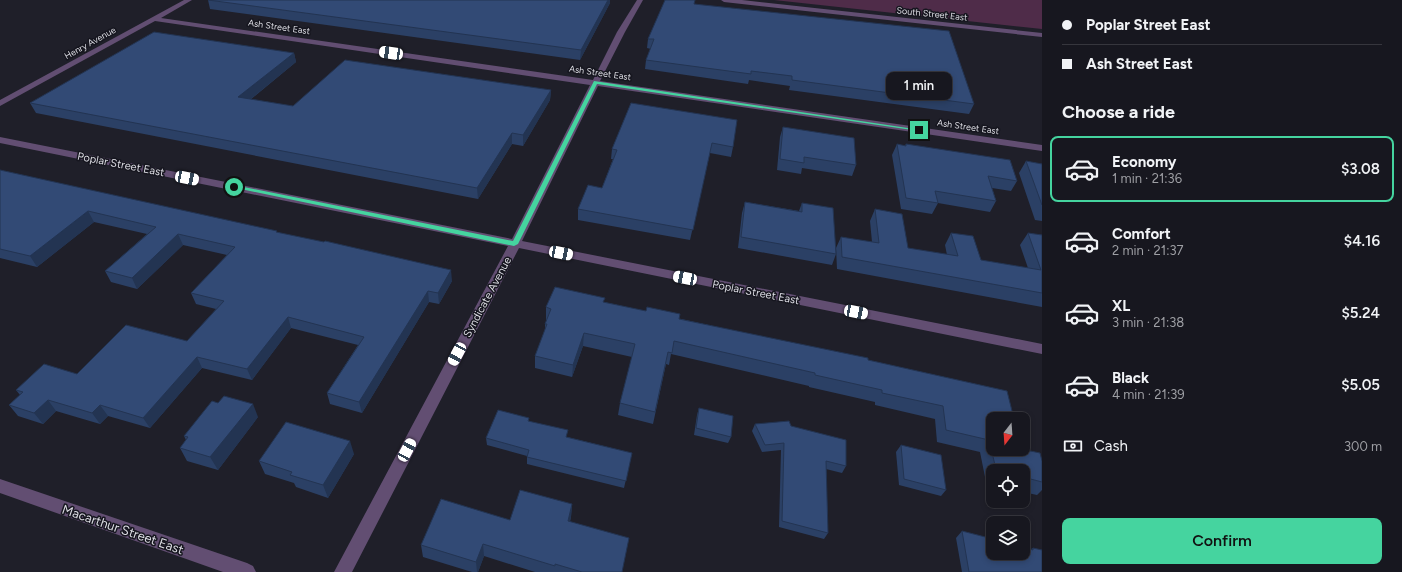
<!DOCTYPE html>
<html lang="en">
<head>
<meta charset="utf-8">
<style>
	body { margin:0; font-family:Figtree,sans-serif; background:#24242c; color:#f1f3f6; height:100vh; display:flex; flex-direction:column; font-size:15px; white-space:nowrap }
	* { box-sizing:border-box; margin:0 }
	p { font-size:13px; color:#9e9fa4 }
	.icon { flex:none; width:22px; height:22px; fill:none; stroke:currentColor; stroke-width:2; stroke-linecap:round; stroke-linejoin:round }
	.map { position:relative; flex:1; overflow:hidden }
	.panel { display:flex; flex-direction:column; background:#17171f; width:360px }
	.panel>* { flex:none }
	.banner { display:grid; align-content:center; height:88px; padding:0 20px; background:#17171f }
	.needle { width:26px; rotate:197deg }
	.fabs { position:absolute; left:986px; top:412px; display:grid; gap:8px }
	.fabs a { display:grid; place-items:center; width:44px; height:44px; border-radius:8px; background:#17171f; box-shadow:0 2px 6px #0003,0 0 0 1px #36363d; font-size:20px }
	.end { position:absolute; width:18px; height:18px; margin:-9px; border:5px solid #45d49f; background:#111; box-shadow:0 0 0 2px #111 }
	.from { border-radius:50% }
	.bubble { position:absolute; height:28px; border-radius:8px; background:#17171f; box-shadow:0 2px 6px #0003,0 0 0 1px #36363d; font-size:13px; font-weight:600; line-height:28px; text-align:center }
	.car { position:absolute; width:12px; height:24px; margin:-12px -6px; border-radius:5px; box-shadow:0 0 3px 1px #0007; background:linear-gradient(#fff 24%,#345 0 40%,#fff 0 76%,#345 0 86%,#fff 0) }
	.banner b { display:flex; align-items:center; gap:14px; height:38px; font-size:15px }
	.banner b+b { border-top:1px solid #36363d }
	.banner i { width:10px; height:10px; background:#f1f3f6 }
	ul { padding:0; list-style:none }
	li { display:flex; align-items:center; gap:12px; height:66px; margin:0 8px 6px; padding:0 12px; border:2px solid transparent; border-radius:8px }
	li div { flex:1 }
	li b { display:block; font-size:15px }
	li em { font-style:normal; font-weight:600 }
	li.current { border-color:#45d49f }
	li>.icon { width:36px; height:36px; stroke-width:1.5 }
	h2 { padding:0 20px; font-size:18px; line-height:48px }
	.pay { display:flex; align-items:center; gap:10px; height:44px; padding:0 20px; font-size:15px }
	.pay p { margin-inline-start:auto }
	.action { display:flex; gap:8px; margin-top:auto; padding:8px 20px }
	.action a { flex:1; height:46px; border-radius:8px; background:#45d49f; color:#111; font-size:16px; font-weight:600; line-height:46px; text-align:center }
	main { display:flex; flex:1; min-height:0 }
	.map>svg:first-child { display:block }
</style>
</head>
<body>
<main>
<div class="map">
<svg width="1042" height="572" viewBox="0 0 1042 572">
	<rect width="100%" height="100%" fill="#1f1f29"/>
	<path fill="#4f2c49" d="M 774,0 L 1042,0 L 1042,29 Z"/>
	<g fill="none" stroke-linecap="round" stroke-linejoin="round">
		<path fill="#624e72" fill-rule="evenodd" d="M 184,0 L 192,0 L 161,18 L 593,80 L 617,32 L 637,0 L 643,0 L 625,32 L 600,81 L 1042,145 L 1042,151 L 598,86 L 522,241 L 1042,344 L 1042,354 L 519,248 L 352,572 L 334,572 L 508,246 L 0,143 L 0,137 L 512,239 L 590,85 L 155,21 L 0,106 L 0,100 Z
			M 721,0 L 742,0 L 1042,33 L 1042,37 L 724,2 Z
			M 0,479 L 247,563 L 253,566 L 256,572 L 223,572 L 0,493 Z"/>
	</g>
	<path fill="#2b4065" d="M 208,0 L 610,0 L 610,3 L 580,60 L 210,9 Z
		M 695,4 L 974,104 L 969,114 L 789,90 L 790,86 L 749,80 L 748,84 L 645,69 L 646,60 L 651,49 L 647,48 L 648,39 Z
		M 294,53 L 296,62 L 250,100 L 293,106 L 551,90 L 550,100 L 523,146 L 512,144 L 478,199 L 36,113 L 30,103 Z
		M 631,103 L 733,147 L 731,157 L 710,153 L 690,240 L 578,220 L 578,209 L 602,188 L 613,159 L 611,159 L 612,149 Z
		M 783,127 L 856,165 L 852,176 L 802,168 L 801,174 L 777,170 L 780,137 Z
		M 897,144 L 905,146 L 906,144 L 1017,181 L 1011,191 L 992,188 L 996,201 L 990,212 L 938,203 L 932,214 L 901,209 L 892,155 Z
		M 1026,161 L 1042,164 L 1042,221 L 1035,220 L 1019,173 Z
		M 0,170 L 277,232 L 452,281 L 439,304 L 429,302 L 362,413 L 330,404 L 327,393 L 358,345 L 291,328 L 252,380 L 202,368 L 150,428 L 108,416 L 100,424 L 56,411 L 43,424 L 18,416 L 9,405 L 20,395 L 16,390 L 77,374 L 187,341 L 216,309 L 196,304 L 191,293 L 227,255 L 183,245 L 137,289 L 111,282 L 105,271 L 147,234 L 94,222 L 37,267 L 0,258 Z
		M 745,202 L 799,211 L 802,203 L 836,254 L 832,265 L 738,248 L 742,213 Z
		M 875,209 L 908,248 L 947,255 L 945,245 L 951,233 L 981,260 L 1028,268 L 1020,245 L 1028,233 L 1042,235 L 1042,307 L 837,269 L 836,248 L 841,237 L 872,242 L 870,221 Z
		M 604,302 L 868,360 L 1007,391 L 993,449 L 1042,461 L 1042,490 L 1037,495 L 1023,492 L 1023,471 L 993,471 L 993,479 L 985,477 L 980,452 L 937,442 L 935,419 L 875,405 L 875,402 L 809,387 L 809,386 L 671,354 L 669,365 L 666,364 L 653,424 L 618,415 L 620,403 L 632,357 L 583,346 L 572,377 L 535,368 L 535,356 L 545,331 L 545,324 L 547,320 L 546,320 L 546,307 Z
		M 699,408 L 731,437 L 728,443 L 694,435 L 697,415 Z
		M 258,417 L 218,470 L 187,461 L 180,448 L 186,440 L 184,436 Z
		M 529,418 L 529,421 L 567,437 L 632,453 L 624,488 L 527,464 L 527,456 L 487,445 L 486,438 Z
		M 755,424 L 791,426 L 846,466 L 842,473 L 826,469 L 828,533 L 824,539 L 779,527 L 781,450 L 762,452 L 752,431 Z
		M 901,445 L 946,490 L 941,496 L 899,485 L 896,452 Z
		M 354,454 L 328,498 L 296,487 L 294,483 L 265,474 L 259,461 Z
		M 572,504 L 571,517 L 570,522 L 622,572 L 535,572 L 484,556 L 478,572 L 472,572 L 423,557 L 421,545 L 510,520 Z
		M 962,531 L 1031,549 L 1033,548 L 1042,572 L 962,572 L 956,538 Z"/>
	<path fill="#233452" d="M 608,0 L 610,0 L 610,3 L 580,60 L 581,50 Z
		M 294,53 L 296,62 L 241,107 L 238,97 Z
		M 551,90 L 550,100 L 523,146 L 523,135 Z
		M 512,133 L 512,144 L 478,199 L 477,188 Z
		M 88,211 L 94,222 L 37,267 L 30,256 Z
		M 178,234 L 183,245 L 137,289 L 132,278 Z
		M 451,270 L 452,281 L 439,304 L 438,293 Z
		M 428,291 L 429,302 L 362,413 L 359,402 Z
		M 288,317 L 291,328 L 252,380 L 247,369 Z
		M 584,333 L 583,346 L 572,377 L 573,365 Z
		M 197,357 L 202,368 L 150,428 L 143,418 Z
		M 48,400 L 56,411 L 43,424 L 34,413 Z
		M 253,404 L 258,417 L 218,470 L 210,457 Z
		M 100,405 L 108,416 L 100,424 L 92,413 Z
		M 350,441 L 354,454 L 328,498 L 323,485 Z
		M 572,504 L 571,517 L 566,533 L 568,521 Z
		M 483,544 L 484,556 L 478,572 L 477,572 L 476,562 Z"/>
	<path fill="#324a75" stroke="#233452" d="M 208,0 L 608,0 L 581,50 Z
		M 665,0 L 695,0 L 694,4 L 949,31 L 974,104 L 792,80 L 792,76 L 751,71 L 751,74 L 646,60 L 654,39 L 648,39 Z
		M 154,32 L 294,53 L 238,97 L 293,106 L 345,60 L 551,90 L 523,135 L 512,133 L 477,188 L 30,103 Z
		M 631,103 L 737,120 L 733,147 L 712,143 L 693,230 L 578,209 L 588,185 L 602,188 L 617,150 L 612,149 Z
		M 783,127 L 854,138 L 856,165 L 804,157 L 804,163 L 780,159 Z
		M 897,144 L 906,146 L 906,144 L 1010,160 L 1017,181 L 988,176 L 996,201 L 935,191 L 938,203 L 906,198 Z
		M 1026,161 L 1042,164 L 1042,205 Z
		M 0,170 L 277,231 L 276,232 L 324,242 L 325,241 L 451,270 L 438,293 L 428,291 L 359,402 L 327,393 L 364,337 L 288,317 L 247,369 L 197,357 L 143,418 L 100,405 L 92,413 L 48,400 L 34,413 L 9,405 L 23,392 L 16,390 L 44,364 L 77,374 L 126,325 L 187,341 L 224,301 L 191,293 L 235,247 L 178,234 L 132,278 L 105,271 L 156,227 L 88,211 L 30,256 L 0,249 Z
		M 745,202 L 802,212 L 802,203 L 833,208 L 836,254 L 741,237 Z
		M 875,209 L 902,214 L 908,248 L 958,256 L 951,233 L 973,236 L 981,260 L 1041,270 L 1028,233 L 1042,235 L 1042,293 L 842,257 L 841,237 L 879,243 Z
		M 555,287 L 605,298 L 603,302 L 646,311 L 647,307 L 680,314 L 679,319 L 868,358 L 868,360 L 1007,391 L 1014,419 L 993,419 L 993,449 L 1021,449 L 1040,453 L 1042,461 L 1042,482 L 1023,477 L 1023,471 L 1009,471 L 1008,468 L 995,465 L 989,440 L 946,430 L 943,406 L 882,393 L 882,390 L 815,375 L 815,373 L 674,341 L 672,353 L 668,352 L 655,412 L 620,403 L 635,344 L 584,333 L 573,365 L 535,356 L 547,324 L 545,324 L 551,309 L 546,307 Z
		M 224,396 L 253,404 L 210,457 L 180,448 L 188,437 L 184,436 L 212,401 L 218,403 Z
		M 699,408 L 733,416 L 731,437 L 696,428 Z
		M 498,410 L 529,418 L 528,421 L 568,430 L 566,437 L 632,453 L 626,481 L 527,457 L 529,450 L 486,438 Z
		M 789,421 L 791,426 L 846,440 L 846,466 L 826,461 L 828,533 L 782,521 L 784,443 L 765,445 L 755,424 Z
		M 286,422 L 350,441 L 323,485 L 290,475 L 292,472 L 259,461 Z
		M 901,445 L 941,455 L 946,490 L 904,479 Z
		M 520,490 L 572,504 L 568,521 L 629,538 L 622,572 L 582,572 L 555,564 L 555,566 L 483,544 L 476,562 L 421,545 L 441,499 L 510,520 Z
		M 962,531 L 993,539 L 993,553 L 1023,553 L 1023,547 L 1033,550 L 1033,548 L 1042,550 L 1042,572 L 969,572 Z"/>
	<path fill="#45d49f" d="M 594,81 L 921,130 L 919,131 L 597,84 L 518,244 L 514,246 L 231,187 L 234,185 L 513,241 Z"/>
	<g text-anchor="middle" stroke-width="3" stroke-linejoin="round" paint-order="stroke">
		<g font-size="9" fill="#dddde4" stroke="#16161f">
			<text transform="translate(932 14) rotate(6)" y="3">South Street East</text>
			<text transform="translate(279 27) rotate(8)" y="3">Ash Street East</text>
			<text transform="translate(90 43) rotate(-29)" y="3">Henry Avenue</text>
			<text transform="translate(600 73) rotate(8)" y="3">Ash Street East</text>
			<text transform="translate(968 127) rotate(8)" y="3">Ash Street East</text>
		</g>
		<g font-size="11" fill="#dddde4" stroke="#16161f">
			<text transform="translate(121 164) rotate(11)" y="4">Poplar Street East</text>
			<text transform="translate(756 292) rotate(11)" y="4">Poplar Street East</text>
			<text transform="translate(487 297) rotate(-62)" y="4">Syndicate Avenue</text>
		</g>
		<g font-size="13" fill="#dddde4" stroke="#16161f">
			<text transform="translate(123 529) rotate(19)" y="5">Macarthur Street East</text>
		</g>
	</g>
</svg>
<div class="fabs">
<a><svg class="needle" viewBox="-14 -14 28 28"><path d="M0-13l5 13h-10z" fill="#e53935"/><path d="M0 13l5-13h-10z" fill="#9e9fa4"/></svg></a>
<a><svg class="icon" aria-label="locate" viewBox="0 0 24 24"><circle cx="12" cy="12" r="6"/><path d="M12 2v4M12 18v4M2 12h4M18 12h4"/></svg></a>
<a><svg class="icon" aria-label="layers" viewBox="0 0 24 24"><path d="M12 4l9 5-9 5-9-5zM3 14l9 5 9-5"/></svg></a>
</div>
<i class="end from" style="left:234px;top:187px"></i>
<i class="end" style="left:919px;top:130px"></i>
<div class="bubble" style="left:886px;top:72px;width:66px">1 min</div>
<i class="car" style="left:391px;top:53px;rotate:278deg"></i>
<i class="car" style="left:187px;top:178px;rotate:101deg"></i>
<i class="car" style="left:561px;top:253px;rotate:101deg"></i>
<i class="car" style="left:685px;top:278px;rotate:281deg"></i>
<i class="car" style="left:856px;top:312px;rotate:101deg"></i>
<i class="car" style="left:457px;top:354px;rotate:208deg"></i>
<i class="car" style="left:407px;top:450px;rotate:28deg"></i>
</div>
<section class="panel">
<div class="banner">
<b><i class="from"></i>Poplar Street East</b>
<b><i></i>Ash Street East</b>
</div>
<h2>Choose a ride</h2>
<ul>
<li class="current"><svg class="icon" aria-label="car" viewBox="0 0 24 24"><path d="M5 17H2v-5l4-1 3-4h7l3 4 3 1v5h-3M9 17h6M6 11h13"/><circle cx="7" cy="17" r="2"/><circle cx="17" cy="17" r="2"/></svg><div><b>Economy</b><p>1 min · 21:36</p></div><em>$3.08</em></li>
<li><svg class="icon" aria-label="car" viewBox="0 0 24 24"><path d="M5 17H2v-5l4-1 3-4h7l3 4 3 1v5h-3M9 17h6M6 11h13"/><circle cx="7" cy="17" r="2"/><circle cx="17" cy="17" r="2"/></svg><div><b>Comfort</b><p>2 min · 21:37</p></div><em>$4.16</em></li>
<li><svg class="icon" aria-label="car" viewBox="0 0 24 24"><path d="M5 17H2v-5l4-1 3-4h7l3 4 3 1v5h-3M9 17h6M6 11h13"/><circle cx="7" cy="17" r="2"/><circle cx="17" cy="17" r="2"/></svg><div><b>XL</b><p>3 min · 21:38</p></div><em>$5.24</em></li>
<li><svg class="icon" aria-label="car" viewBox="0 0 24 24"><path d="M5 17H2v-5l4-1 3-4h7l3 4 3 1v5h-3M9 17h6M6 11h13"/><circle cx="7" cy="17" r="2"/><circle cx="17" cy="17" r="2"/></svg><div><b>Black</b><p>4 min · 21:39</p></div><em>$5.05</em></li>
</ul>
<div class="pay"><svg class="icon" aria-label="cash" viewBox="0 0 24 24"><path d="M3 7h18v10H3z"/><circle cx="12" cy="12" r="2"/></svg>Cash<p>300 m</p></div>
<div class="action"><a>Confirm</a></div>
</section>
</main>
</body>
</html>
